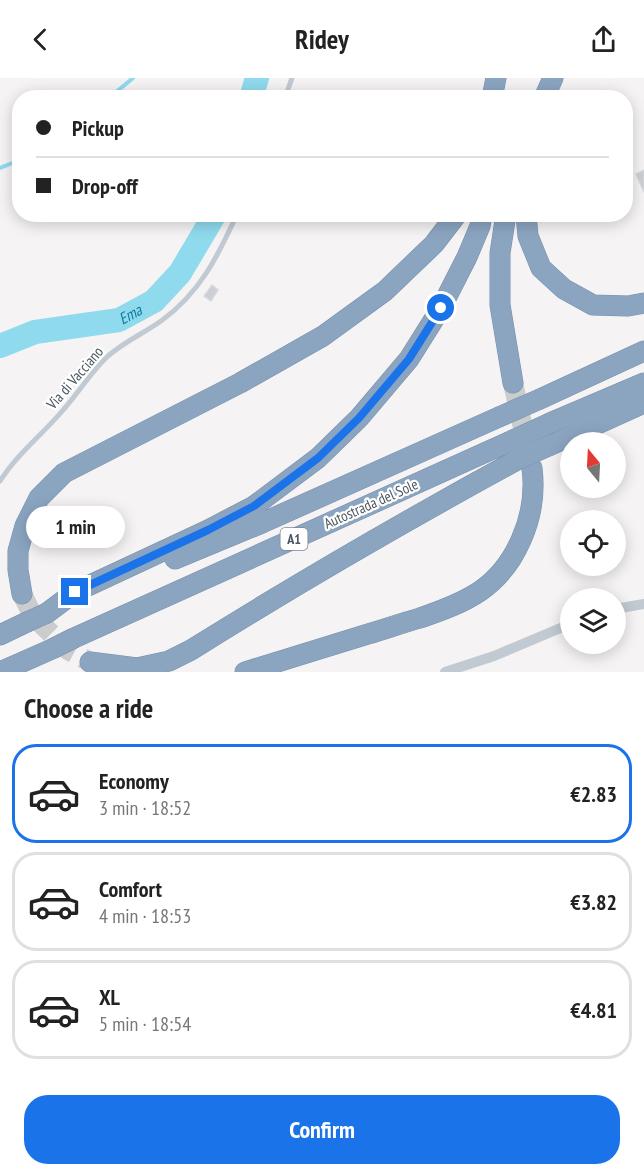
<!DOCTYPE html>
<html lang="en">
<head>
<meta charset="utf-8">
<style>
	body { margin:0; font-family:"PT Sans Narrow",sans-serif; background:#f6f6f6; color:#222; height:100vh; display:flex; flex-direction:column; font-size:22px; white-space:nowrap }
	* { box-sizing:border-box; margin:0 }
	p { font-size:20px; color:#767676 }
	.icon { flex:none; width:33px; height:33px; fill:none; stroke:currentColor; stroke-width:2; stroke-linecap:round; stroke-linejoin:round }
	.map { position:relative; height:594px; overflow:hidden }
	.side { display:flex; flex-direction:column; background:#fff; flex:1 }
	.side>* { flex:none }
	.banner { position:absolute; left:12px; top:12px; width:621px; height:132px; border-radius:24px; box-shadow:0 3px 15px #0003; display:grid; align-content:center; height:132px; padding:0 24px; background:#fff }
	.needle { width:39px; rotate:342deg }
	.controls { position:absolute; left:560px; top:354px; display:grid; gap:12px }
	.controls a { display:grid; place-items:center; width:66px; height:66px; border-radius:50%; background:#fff; box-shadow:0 3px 15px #0003; font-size:30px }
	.end { position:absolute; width:27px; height:27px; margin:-14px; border:8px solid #1a73e8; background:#fff; box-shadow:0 0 0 3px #fff }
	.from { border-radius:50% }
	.bubble { position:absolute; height:42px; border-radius:21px; background:#fff; box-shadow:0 3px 15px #0003; font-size:20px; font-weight:600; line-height:42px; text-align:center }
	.banner b { display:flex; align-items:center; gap:21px; height:57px; font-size:22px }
	.banner b+b { border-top:2px solid #e0e0e0 }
	.banner i { width:15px; height:15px; background:#222 }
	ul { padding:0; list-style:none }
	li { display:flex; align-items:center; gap:18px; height:99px; margin:0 12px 9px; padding:0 12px; border:3px solid #e0e0e0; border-radius:24px }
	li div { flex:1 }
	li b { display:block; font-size:22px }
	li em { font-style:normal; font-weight:600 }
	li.current { border-color:#1a73e8 }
	li>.icon { width:54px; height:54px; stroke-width:1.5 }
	h2 { padding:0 24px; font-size:27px; line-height:72px }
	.button { display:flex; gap:12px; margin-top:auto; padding:12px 24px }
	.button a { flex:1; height:69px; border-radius:24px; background:#1a73e8; color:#fff; font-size:24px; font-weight:600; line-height:69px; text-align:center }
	header { display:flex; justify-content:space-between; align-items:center; height:78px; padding:0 24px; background:#fff; font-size:27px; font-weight:600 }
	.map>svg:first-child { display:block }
</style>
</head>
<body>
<header><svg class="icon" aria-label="back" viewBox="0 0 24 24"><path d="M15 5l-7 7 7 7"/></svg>Ridey<svg class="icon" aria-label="share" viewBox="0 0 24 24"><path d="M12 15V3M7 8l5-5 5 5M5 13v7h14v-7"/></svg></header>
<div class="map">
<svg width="644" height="594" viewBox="0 0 644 594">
	<rect width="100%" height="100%" fill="#f5f3f3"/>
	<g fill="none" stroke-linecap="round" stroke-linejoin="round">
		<path stroke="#90daee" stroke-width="4" d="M 109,20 L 133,0
			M 0,90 L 20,82"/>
		<g stroke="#90daee" stroke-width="24">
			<path d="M 251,20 L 257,0"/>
			<path id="s1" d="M 0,268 L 35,254 L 119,242 L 154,223 L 180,195 L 215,136"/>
		</g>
	</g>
	<path fill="#cdcfd5" stroke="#d7d9de" stroke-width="1.5" d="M 644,92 L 644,114 L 636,96 Z
		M 212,207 L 218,212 L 211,223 L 204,218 Z"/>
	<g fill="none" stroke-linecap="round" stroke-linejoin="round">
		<path stroke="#caccce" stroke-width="20" stroke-dasharray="20 10" stroke-linecap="butt" d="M 513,305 L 532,390
			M 22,516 L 33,538 L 68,572 L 90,584"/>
		<defs>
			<path id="motorway" d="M 492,20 L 496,0
				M 544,20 L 553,0
				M 506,136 L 500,175 L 500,227 L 513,305
				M 526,136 L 528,158 L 541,190 L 564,211 L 593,227 L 628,228 L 644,225
				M 540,321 L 644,273
				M 550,345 L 644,305
				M 551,367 L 644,325
				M 175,481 L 262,445 L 499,339
				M 22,516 L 18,492 L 18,473 L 25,448 L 39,420 L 64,395 L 240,305 L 323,258 L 385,213 L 434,166 L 457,136
				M 47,535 L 75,514 L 208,452 L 254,428 L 318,380 L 359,340 L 409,281 L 441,230 L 467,179 L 480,148 L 482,136
				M 0,557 L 27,544
				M 74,560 L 513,362
				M 90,584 L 137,590 L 169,583 L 191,572 C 298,505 407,442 517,382
				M 0,594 L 52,571
				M 245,594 C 286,581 327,569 368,556 C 385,551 402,545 420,540 C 467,524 500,510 521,462 C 531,440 535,414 532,390"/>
		</defs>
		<use href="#motorway" stroke="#7690ad" stroke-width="21"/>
		<path stroke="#c1cad2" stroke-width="5" d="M 285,20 L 292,0
			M 0,403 C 18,375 43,356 64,331 C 79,314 91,294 108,278 C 124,264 144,255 161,243 C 200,215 218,178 237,136"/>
		<path stroke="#c1cad2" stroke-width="10" d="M 615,531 L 644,526
			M 445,594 L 494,578 L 570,546"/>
		<use href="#motorway" stroke="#8ba5c1" stroke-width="20"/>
		<defs>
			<path id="motorway-bridge" d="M 499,339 L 540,321
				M 513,362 L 550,345
				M 517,382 L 551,367
				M 27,544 L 47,535
				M 52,571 L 74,560"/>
		</defs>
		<use href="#motorway-bridge" stroke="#7690ad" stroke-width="21" stroke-linecap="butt"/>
		<use href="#motorway-bridge" stroke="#8ba5c1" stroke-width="20"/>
	</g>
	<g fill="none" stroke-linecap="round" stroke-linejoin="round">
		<path stroke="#1a73e8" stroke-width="8" d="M 75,514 L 208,452 L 254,428 L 318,380 L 359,340 L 409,281 L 441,230"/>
	</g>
	<g text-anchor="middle" stroke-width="4.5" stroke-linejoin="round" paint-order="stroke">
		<rect fill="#fff" stroke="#808990" stroke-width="1.5" x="280.5" y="450" width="27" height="22" rx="4.5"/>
		<g font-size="14" font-weight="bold" fill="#4a5661">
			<text x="294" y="466">A1</text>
		</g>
		<g font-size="15" fill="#4a5661" stroke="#fff">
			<text transform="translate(75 300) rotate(-49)" y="5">Via di Vacciano</text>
			<text transform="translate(371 426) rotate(-24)" y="5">Autostrada del Sole</text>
		</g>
		<g font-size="16" font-style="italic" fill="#0c7c9b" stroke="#fff">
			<text dy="6" stroke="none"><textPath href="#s1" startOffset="135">Ema</textPath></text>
		</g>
	</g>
</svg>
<div class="controls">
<a><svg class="needle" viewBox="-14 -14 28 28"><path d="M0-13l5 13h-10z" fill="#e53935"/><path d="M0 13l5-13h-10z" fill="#767676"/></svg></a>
<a><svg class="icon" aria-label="locate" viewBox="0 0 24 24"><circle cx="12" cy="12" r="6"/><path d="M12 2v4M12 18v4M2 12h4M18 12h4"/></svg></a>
<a><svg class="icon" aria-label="layers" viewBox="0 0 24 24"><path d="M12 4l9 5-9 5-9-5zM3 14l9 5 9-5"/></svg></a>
</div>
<i class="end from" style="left:441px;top:230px"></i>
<i class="end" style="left:75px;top:514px"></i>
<div class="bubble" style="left:26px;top:428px;width:99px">1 min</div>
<div class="banner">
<b><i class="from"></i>Pickup</b>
<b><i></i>Drop-off</b>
</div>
</div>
<section class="side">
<h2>Choose a ride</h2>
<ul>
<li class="current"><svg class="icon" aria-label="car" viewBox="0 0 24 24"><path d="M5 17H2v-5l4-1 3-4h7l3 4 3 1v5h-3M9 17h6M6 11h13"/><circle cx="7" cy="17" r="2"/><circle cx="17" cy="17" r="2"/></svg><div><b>Economy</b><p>3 min · 18:52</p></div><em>€2.83</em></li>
<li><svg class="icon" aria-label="car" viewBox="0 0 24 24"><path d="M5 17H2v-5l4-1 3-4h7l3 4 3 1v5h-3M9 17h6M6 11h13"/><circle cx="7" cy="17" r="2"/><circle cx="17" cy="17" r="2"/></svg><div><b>Comfort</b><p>4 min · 18:53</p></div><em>€3.82</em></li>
<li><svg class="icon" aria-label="car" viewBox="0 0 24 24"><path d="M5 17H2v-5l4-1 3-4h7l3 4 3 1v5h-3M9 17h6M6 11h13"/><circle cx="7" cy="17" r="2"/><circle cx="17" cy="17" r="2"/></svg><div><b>XL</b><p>5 min · 18:54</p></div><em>€4.81</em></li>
</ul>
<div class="button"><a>Confirm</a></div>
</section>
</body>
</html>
